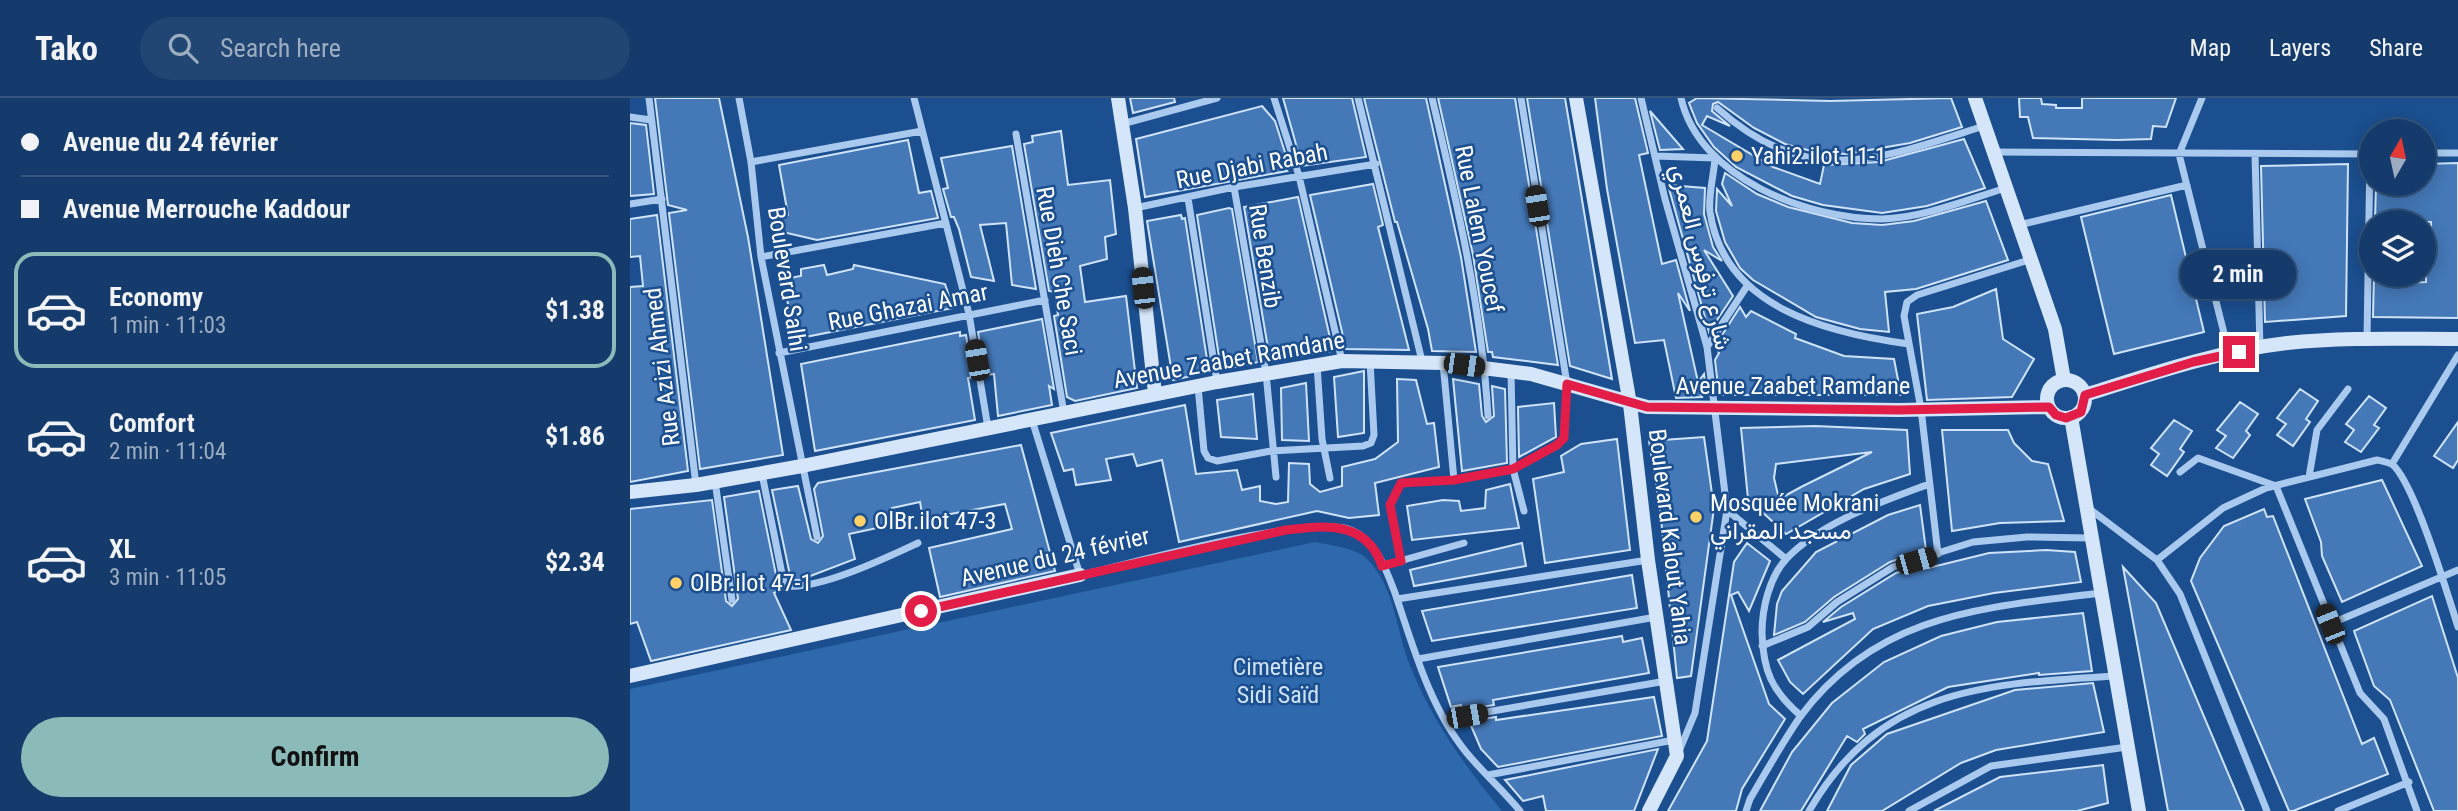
<!DOCTYPE html>
<html lang="en">
<head>
<meta charset="utf-8">
<style>
	body { margin:0; font-family:"Roboto Condensed",Vazirmatn,sans-serif; background:#214673; color:#f1f3f6; height:100vh; display:flex; flex-direction:column; font-size:26px; white-space:nowrap }
	* { box-sizing:border-box; margin:0 }
	p { font-size:23px; color:#9dadc1 }
	.icon { flex:none; width:38px; height:38px; fill:none; stroke:currentColor; stroke-width:2; stroke-linecap:round; stroke-linejoin:round }
	.map { position:relative; flex:1; overflow:hidden }
	.details { display:flex; flex-direction:column; background:#143b6b; width:630px }
	.details>* { flex:none }
	.banner { display:grid; align-content:center; height:154px; padding:0 21px; background:#143b6b }
	.needle { width:46px; rotate:9deg }
	.fabs { position:absolute; left:1729px; top:21px; display:grid; gap:14px }
	.fabs a { display:grid; place-items:center; width:77px; height:77px; border-radius:50%; background:#143b6b; box-shadow:0 4px 18px #0003,0 0 0 2px #33557e; font-size:35px }
	.end { position:absolute; width:32px; height:32px; margin:-16px; border:9px solid #e11d48; background:#fff; box-shadow:0 0 0 4px #fff }
	.from { border-radius:50% }
	.bubble { position:absolute; height:49px; border-radius:24px; background:#143b6b; box-shadow:0 4px 18px #0003,0 0 0 2px #33557e; font-size:23px; font-weight:700; line-height:49px; text-align:center }
	.car { position:absolute; width:21px; height:42px; margin:-21px -10px; border-radius:9px; box-shadow:0 0 5px 2px #0007; background:linear-gradient(#222 24%,#8ab4d8 0 40%,#222 0 76%,#8ab4d8 0 86%,#222 0) }
	.banner b { display:flex; align-items:center; gap:24px; height:66px; font-size:26px }
	.banner b+b { border-top:2px solid #33557e }
	.banner i { width:18px; height:18px; background:#f1f3f6 }
	ul { padding:0; list-style:none }
	li { display:flex; align-items:center; gap:21px; height:116px; margin:0 14px 10px; padding:0 7px; border:4px solid transparent; border-radius:21px }
	li div { flex:1 }
	li b { display:block; font-size:26px }
	li em { font-style:normal; font-weight:700 }
	li.active { border-color:#8bbbb9 }
	li>.icon { width:63px; height:63px; stroke-width:1.5 }
	.action { display:flex; gap:14px; margin-top:auto; padding:14px 21px }
	.action a { flex:1; height:80px; border-radius:42px; background:#8bbbb9; color:#111; font-size:28px; font-weight:700; line-height:80px; text-align:center }
	header { display:flex; align-items:center; gap:42px; box-sizing:border-box; height:98px; padding:0 35px; background:#143b6b; border-bottom:2px solid #33557e }
	header strong { font-size:33px }
	nav { display:flex; gap:38px; margin-inline-start:auto; font-size:24px }
	.search { width:490px; height:63px; background:#214673; display:flex; align-items:center; gap:18px; box-sizing:border-box; padding:0 24px; border-radius:38px; color:#9dadc1; font-size:26px }
	main { display:flex; flex:1; min-height:0 }
	.map>svg:first-child { display:block }
</style>
</head>
<body>
<header>
<strong>Tako</strong>
<div class="search"><svg class="icon" aria-label="search" viewBox="0 0 24 24"><circle cx="10" cy="10" r="6"/><path d="M15 15l6 6"/></svg>Search here</div>
<nav><a>Map</a><a>Layers</a><a>Share</a></nav>
</header>
<main>
<section class="details">
<div class="banner">
<b><i class="from"></i>Avenue du 24 février</b>
<b><i></i>Avenue Merrouche Kaddour</b>
</div>
<ul>
<li class="active"><svg class="icon" aria-label="car" viewBox="0 0 24 24"><path d="M5 17H2v-5l4-1 3-4h7l3 4 3 1v5h-3M9 17h6M6 11h13"/><circle cx="7" cy="17" r="2"/><circle cx="17" cy="17" r="2"/></svg><div><b>Economy</b><p>1 min · 11:03</p></div><em>$1.38</em></li>
<li><svg class="icon" aria-label="car" viewBox="0 0 24 24"><path d="M5 17H2v-5l4-1 3-4h7l3 4 3 1v5h-3M9 17h6M6 11h13"/><circle cx="7" cy="17" r="2"/><circle cx="17" cy="17" r="2"/></svg><div><b>Comfort</b><p>2 min · 11:04</p></div><em>$1.86</em></li>
<li><svg class="icon" aria-label="car" viewBox="0 0 24 24"><path d="M5 17H2v-5l4-1 3-4h7l3 4 3 1v5h-3M9 17h6M6 11h13"/><circle cx="7" cy="17" r="2"/><circle cx="17" cy="17" r="2"/></svg><div><b>XL</b><p>3 min · 11:05</p></div><em>$2.34</em></li>
</ul>
<div class="action"><a>Confirm</a></div>
</section>
<div class="map">
<svg width="1828" height="713" viewBox="0 0 1828 713">
	<rect width="100%" height="100%" fill="#1b4f8f"/>
	<path fill="#2e69ad" d="M 685,444 C 700,447 725,450 736,460 C 765,488 766,532 780,568 C 803,624 834,667 872,713 L 0,713 L 0,591 Z"/>
	<path fill="#4478b7" stroke="#cfe3fa" stroke-width="2" fill-rule="evenodd" d="M 25,0 L 89,0 L 118,139 L 153,357 L 70,371 L 39,115 L 57,112 L 38,107 Z
		M 500,0 L 544,0 L 545,4 L 503,15 Z
		M 653,0 L 722,0 L 736,59 L 672,68 Z
		M 734,0 L 796,0 L 831,159 L 846,254 L 802,253 L 798,231 L 767,124 L 765,124 Z
		M 808,0 L 885,0 L 928,267 L 863,259 L 862,254 L 858,254 L 843,157 Z
		M 897,0 L 935,0 L 982,281 L 940,268 Z
		M 965,0 L 1005,0 L 1018,55 L 1009,57 L 1032,166 L 1046,162 L 1060,213 L 1048,195 L 1068,284 L 1074,276 L 1077,297 L 1071,297 L 1072,299 L 1046,300 L 1034,242 L 1005,245 L 977,91 Z
		M 1067,0 L 1200,3 L 1321,0 L 1332,29 L 1280,45 L 1216,56 L 1185,54 L 1155,46 L 1124,30 L 1088,4 L 1083,6 L 1082,13 L 1100,28 L 1077,18 L 1072,27 L 1143,69 L 1190,86 L 1194,67 L 1249,64 L 1334,41 L 1355,90 L 1297,108 L 1252,115 L 1193,107 L 1162,98 L 1106,69 L 1084,49 L 1067,25 L 1059,5 Z
		M 1389,0 L 1411,0 L 1412,6 L 1426,7 L 1426,10 L 1452,10 L 1452,0 L 1546,0 L 1536,29 L 1523,28 L 1521,41 L 1487,42 L 1403,40 L 1398,19 L 1390,19 Z
		M 632,8 L 645,23 L 660,70 L 655,71 L 657,73 L 515,99 L 506,41 Z
		M 1020,13 L 1053,51 L 1030,52 Z
		M 0,25 L 16,27 L 24,96 L 0,98 Z
		M 431,33 L 438,87 L 480,82 L 486,136 L 475,139 L 477,161 L 450,168 L 455,204 L 496,198 L 507,290 L 445,303 L 437,299 L 424,218 L 428,217 L 425,194 L 419,193 L 394,46 L 403,44 L 402,38 Z
		M 278,42 L 289,95 L 301,93 L 308,120 L 187,142 L 144,132 L 141,120 L 158,117 L 149,67 Z
		M 382,48 L 406,191 L 382,187 L 376,125 L 350,127 L 364,183 L 341,179 L 329,131 L 324,119 L 321,119 L 313,91 L 318,90 L 311,60 Z
		M 1828,65 L 1828,220 L 1743,219 L 1744,177 L 1761,177 L 1761,185 L 1796,184 L 1796,168 L 1802,169 L 1801,124 L 1745,124 L 1746,86 L 1794,86 L 1794,66 Z
		M 1718,66 L 1716,218 L 1635,224 L 1631,68 Z
		M 1095,75 L 1127,96 L 1158,109 L 1222,125 L 1252,127 L 1284,123 L 1356,103 L 1378,162 L 1286,191 L 1255,194 L 1259,234 L 1230,231 L 1186,219 L 1123,182 L 1110,170 L 1095,144 L 1086,113 L 1087,91 L 1102,108 L 1092,86 Z
		M 743,86 L 753,127 L 748,129 L 779,252 L 716,251 L 680,97 Z
		M 1038,87 L 1075,90 L 1074,116 L 1083,149 L 1092,163 L 1074,152 L 1103,198 L 1079,234 Z
		M 1541,97 L 1574,234 L 1484,256 L 1451,119 Z
		M 668,99 L 703,253 L 640,262 L 614,109 Z
		M 599,110 L 602,111 L 628,264 L 591,272 L 567,117 Z
		M 27,117 L 58,373 L 0,384 L 0,189 L 13,188 L 10,158 L 0,159 L 0,121 Z
		M 551,117 L 552,121 L 555,120 L 579,274 L 543,282 L 517,123 Z
		M 194,167 L 197,177 L 223,171 L 224,167 L 315,186 L 323,210 L 165,241 L 153,181 L 171,178 L 171,171 Z
		M 1366,191 L 1373,241 L 1404,261 L 1382,299 L 1297,302 L 1287,216 L 1323,209 Z
		M 1110,209 L 1116,219 L 1121,213 L 1166,236 L 1165,240 L 1214,258 L 1264,261 L 1271,297 L 1089,297 L 1085,262 L 1089,255 L 1085,248 Z
		M 412,221 L 424,291 L 419,288 L 422,307 L 368,318 L 364,276 L 355,277 L 348,234 Z
		M 330,234 L 330,238 L 336,237 L 343,279 L 338,280 L 345,322 L 185,353 L 171,266 Z
		M 734,273 L 734,335 L 708,339 L 704,279 Z
		M 767,281 L 786,282 L 797,326 L 804,325 L 809,369 L 745,385 L 749,417 L 719,420 L 687,413 L 549,444 L 532,362 L 507,368 L 503,356 L 476,361 L 481,382 L 446,387 L 443,371 L 434,373 L 421,335 L 555,307 L 566,376 L 607,372 L 612,392 L 630,388 L 630,403 L 646,406 L 658,404 L 659,365 L 679,366 L 680,386 L 690,394 L 712,388 L 712,369 L 745,361 L 768,344 Z
		M 823,281 L 849,286 L 852,318 L 856,324 L 864,318 L 862,288 L 875,291 L 877,365 L 832,373 Z
		M 676,285 L 679,343 L 652,342 L 651,290 Z
		M 1670,291 L 1688,303 L 1676,321 L 1680,324 L 1663,348 L 1647,337 L 1656,326 L 1647,320 Z
		M 623,296 L 627,341 L 591,339 L 587,302 Z
		M 1739,298 L 1756,310 L 1744,327 L 1749,330 L 1731,354 L 1715,344 L 1724,332 L 1716,326 Z
		M 1610,304 L 1628,316 L 1616,333 L 1620,337 L 1603,360 L 1586,350 L 1596,338 L 1587,332 Z
		M 924,305 L 926,339 L 889,359 L 888,309 Z
		M 1544,322 L 1562,333 L 1550,351 L 1554,354 L 1537,378 L 1521,367 L 1529,356 L 1521,350 Z
		M 1828,324 L 1828,362 L 1823,370 L 1804,358 Z
		M 1185,328 L 1277,332 L 1280,376 L 1234,391 L 1156,436 L 1118,401 L 1111,330 ZM 1242,354 L 1173,388 L 1149,401 L 1144,380 L 1146,366 Z
		M 1312,332 L 1378,332 L 1384,345 L 1402,363 L 1418,366 L 1434,423 L 1370,425 L 1322,433 Z
		M 1074,339 L 1084,410 L 1061,578 L 1047,580 L 1030,411 L 1019,343 Z
		M 987,341 L 1000,452 L 915,465 L 903,381 L 934,374 L 931,358 L 951,346 Z
		M 391,347 L 425,473 L 310,499 L 299,450 L 382,431 L 375,406 L 293,421 L 290,404 L 262,410 L 266,426 L 219,436 L 225,461 L 170,482 L 161,482 L 142,392 L 168,388 L 181,441 L 188,445 L 193,438 L 184,391 L 188,385 Z
		M 1752,382 L 1792,468 L 1712,504 L 1692,458 L 1691,444 L 1675,401 Z
		M 880,386 L 889,430 L 782,442 L 777,408 L 813,402 L 829,403 L 831,413 L 855,410 L 856,392 Z
		M 129,393 L 147,482 L 152,491 L 144,495 L 161,532 L 21,563 L 7,524 L 0,526 L 0,411 L 82,402 L 96,503 L 102,508 L 108,501 L 94,399 Z
		M 1290,407 L 1296,452 L 1260,464 L 1204,499 L 1175,524 L 1144,537 L 1147,506 L 1152,493 L 1186,454 L 1258,417 Z
		M 1634,411 L 1637,419 L 1643,418 L 1732,646 L 1744,640 L 1758,676 L 1663,713 L 1659,713 L 1561,483 L 1570,460 L 1594,428 Z
		M 892,445 L 896,468 L 784,488 L 780,472 Z
		M 1117,445 L 1140,463 L 1119,513 L 1108,494 L 1101,497 L 1139,606 L 1155,621 L 1112,691 L 1106,713 L 1038,713 L 1077,643 L 1104,464 Z
		M 1416,452 L 1445,454 L 1451,484 L 1364,495 L 1298,508 L 1243,531 L 1173,596 L 1160,584 L 1148,562 L 1225,521 L 1223,515 L 1193,524 L 1211,509 L 1266,475 L 1297,465 L 1298,470 L 1359,455 Z
		M 1493,469 L 1526,505 L 1614,713 L 1538,713 Z
		M 1002,477 L 1007,510 L 802,543 L 792,513 Z
		M 1802,498 L 1828,580 L 1828,713 L 1804,713 L 1760,602 L 1744,588 L 1724,533 Z
		M 1453,515 L 1462,573 L 1409,577 L 1409,575 L 1318,589 L 1233,631 L 1235,636 L 1227,644 L 1217,638 L 1171,713 L 1130,713 L 1162,654 L 1202,605 L 1254,564 L 1311,538 L 1367,524 Z
		M 992,538 L 993,544 L 1012,540 L 1019,575 L 863,602 L 864,607 L 833,612 L 831,607 L 821,609 L 808,569 Z
		M 1463,585 L 1474,634 L 1366,652 L 1331,665 L 1252,713 L 1197,713 L 1221,667 L 1257,636 L 1385,592 Z
		M 1024,599 L 1032,638 L 868,669 L 851,651 L 839,623 L 866,619 L 866,622 Z
		M 1028,651 L 1004,713 L 916,713 L 913,698 L 893,703 L 875,682 Z
		M 1473,667 L 1478,705 L 1447,713 L 1304,713 L 1370,679 Z"/>
	<g fill="none" stroke-linecap="round" stroke-linejoin="round">
		<path stroke="#a9c9ee" stroke-width="7" d="M 19,0 L 66,387
			M 109,0 L 121,64 L 131,159 L 187,439
			M 284,0 L 339,216 L 358,330
			M 644,0 L 669,78 L 712,263
			M 728,0 L 792,263
			M 802,0 C 827,104 852,212 858,318
			M 1011,0 L 1035,101 L 1077,249 L 1097,412 L 1065,615 L 1050,651
			M 1051,0 C 1069,80 1177,121 1252,121 C 1293,120 1336,102 1376,90
			M 1572,0 L 1549,56 L 1599,255
			M 1087,10 C 1179,92 1250,61 1354,28
			M 0,19 L 21,22
			M 492,26 L 587,0
			M 386,36 L 434,315
			M 1364,54 L 1741,56
			M 1794,55 L 1828,55
			M 1625,56 L 1630,250
			M 1026,58 L 1085,60 C 1084,77 1078,97 1080,114 C 1094,210 1198,235 1279,246
			M 121,64 L 292,33
			M 604,89 L 636,275 L 646,379
			M 558,100 L 587,284
			M 0,106 L 32,101
			M 505,110 L 604,89 L 746,66
			M 1389,127 L 1557,87
			M 131,159 L 316,125
			M 1737,240 L 1740,56
			M 1077,249 L 1117,188
			M 149,255 L 415,202
			M 813,265 L 824,382
			M 687,267 L 692,341 L 700,380
			M 881,274 L 883,371 L 894,413
			M 568,288 L 574,353 L 578,360 L 587,363 L 641,353 L 733,348 L 741,345 L 744,337 L 740,263
			M 402,322 L 450,477 C 505,465 675,416 721,432 C 746,442 756,471 765,495 C 783,548 800,610 836,654 C 853,675 873,692 890,713
			M 1762,366 L 1828,257
			M 1550,374 L 1568,360 L 1646,388 L 1730,595 L 1754,621 L 1787,713
			M 132,376 L 153,481 L 157,488 C 189,492 258,459 288,445
			M 1679,379 L 1687,332 L 1718,291
			M 85,383 L 102,502
			M 1457,409 L 1527,462 L 1550,496 L 1637,713
			M 1097,412 L 1156,461
			M 1308,456 L 1291,311 L 1274,218 L 1277,204 L 1287,197 L 1402,161
			M 1527,462 L 1593,410 L 1636,390 L 1747,362 C 1752,363 1759,364 1763,367 C 1785,387 1818,497 1828,529
			M 771,463 L 760,407 L 771,385 L 824,382 L 883,371 L 927,347 L 934,340 L 937,286 L 891,0
			M 752,468 L 834,445
			M 767,501 L 1018,462
			M 1700,526 L 1828,472
			M 1132,548 L 1178,529 L 1207,504 L 1263,469 L 1343,444 L 1397,439 L 1459,440
			M 788,561 L 1026,519
			M 1171,618 C 1142,593 1133,573 1132,535 C 1132,511 1139,479 1157,460 C 1193,423 1252,404 1299,386
			M 816,621 L 1036,583
			M 858,677 L 1044,642
			M 1116,713 L 1120,701 C 1136,674 1152,645 1170,619 C 1247,515 1352,510 1470,495
			M 1179,713 C 1251,589 1355,586 1484,578
			M 1279,713 L 1361,668 L 1497,649
			M 1708,713 L 1779,684"/>
		<path stroke="#d6e6fa" stroke-width="14" d="M 488,0 L 505,110 L 525,296
			M 946,0 L 1000,306 L 1018,462 L 1047,658 L 1019,713
			M 1345,0 L 1425,231 L 1434,282
			M1417 301a19 19 0 1 1 38 0a19 19 0 1 1-38 0Z
			M 1455,297 C 1521,276 1588,253 1657,245 C 1714,239 1771,241 1828,241
			M 1441,319 L 1509,713
			M 0,394 L 66,387 L 172,368 L 587,284 L 712,263 L 813,265 L 901,276 L 1017,309 L 1269,312 L 1419,309
			M 0,578 L 450,477"/>
	</g>
	<g fill="none" stroke-linecap="round" stroke-linejoin="round">
		<path stroke="#e11d48" stroke-width="9" d="M 291,513 L 656,432 C 696,427 737,423 752,468 L 771,463 L 760,407 L 771,385 L 824,382 L 883,371 L 927,347 L 934,340 L 937,286 L 1017,309 L 1269,312 L 1419,309 L 1426,317 L 1436,320 L 1451,314 L 1455,297 L 1563,264 L 1609,254"/>
	</g>
	<g fill="#ffd166" stroke="#1b4f8f" stroke-width="2.5">
		<circle cx="1107" cy="58" r="7"/>
		<circle cx="1066" cy="419" r="7"/>
		<circle cx="230" cy="423" r="7"/>
		<circle cx="46" cy="485" r="7"/>
	</g>
	<g text-anchor="middle" stroke-width="5" stroke-linejoin="round" paint-order="stroke">
		<g font-size="24" fill="#fff" stroke="#1b4f8f" text-anchor="start">
			<text x="1121" y="66">Yahi2.ilot 11-1</text>
			<text x="1080" y="413">Mosquée Mokrani<tspan x="1080" dy="28">مسجد المقراني</tspan></text>
			<text x="244" y="431">OlBr.ilot 47-3</text>
			<text x="60" y="493">OlBr.ilot 47-1</text>
		</g>
		<g font-size="24" fill="#fff" stroke="#1b4f8f">
			<text transform="translate(622 68) rotate(-11)" y="8">Rue Djabi Rabah</text>
			<text transform="translate(849 131) rotate(79)" y="8">Rue Lalem Youcef</text>
			<text transform="translate(635 158) rotate(81)" y="8">Rue Benzib</text>
			<text transform="translate(1071 159) rotate(76)" y="8">شارع ترفوس العمري</text>
			<text transform="translate(429 173) rotate(80)" y="8">Rue Dieh Che Saci</text>
			<text transform="translate(157 181) rotate(81)" y="8">Boulevard Salhi</text>
			<text transform="translate(278 209) rotate(-11)" y="8">Rue Ghazai Amar</text>
			<text transform="translate(599 262) rotate(-10)" y="8">Avenue Zaabet Ramdane</text>
			<text transform="translate(32 269) rotate(-97)" y="8">Rue Azizi Ahmed</text>
			<text x="1163" y="296">Avenue Zaabet Ramdane</text>
			<text transform="translate(1040 439) rotate(83)" y="8">Boulevard Kalout Yahia</text>
			<text transform="translate(425 459) rotate(-13)" y="8">Avenue du 24 février</text>
		</g>
		<g font-size="24" fill="#cfe3fa" stroke="#1b4f8f">
			<text x="648" y="577">Cimetière<tspan x="648" dy="28">Sidi Saïd</tspan></text>
		</g>
	</g>
</svg>
<div class="fabs">
<a><svg class="needle" viewBox="-14 -14 28 28"><path d="M0-13l5 13h-10z" fill="#e53935"/><path d="M0 13l5-13h-10z" fill="#9dadc1"/></svg></a>
<a><svg class="icon" aria-label="layers" viewBox="0 0 24 24"><path d="M12 4l9 5-9 5-9-5zM3 14l9 5 9-5"/></svg></a>
</div>
<i class="end from" style="left:291px;top:513px"></i>
<i class="end" style="left:1609px;top:254px"></i>
<div class="bubble" style="left:1550px;top:152px;width:116px">2 min</div>
<i class="car" style="left:907px;top:108px;rotate:351deg"></i>
<i class="car" style="left:513px;top:190px;rotate:354deg"></i>
<i class="car" style="left:347px;top:262px;rotate:350deg"></i>
<i class="car" style="left:834px;top:267px;rotate:98deg"></i>
<i class="car" style="left:1286px;top:463px;rotate:74deg"></i>
<i class="car" style="left:1700px;top:526px;rotate:338deg"></i>
<i class="car" style="left:837px;top:618px;rotate:80deg"></i>
</div>
</main>
</body>
</html>
